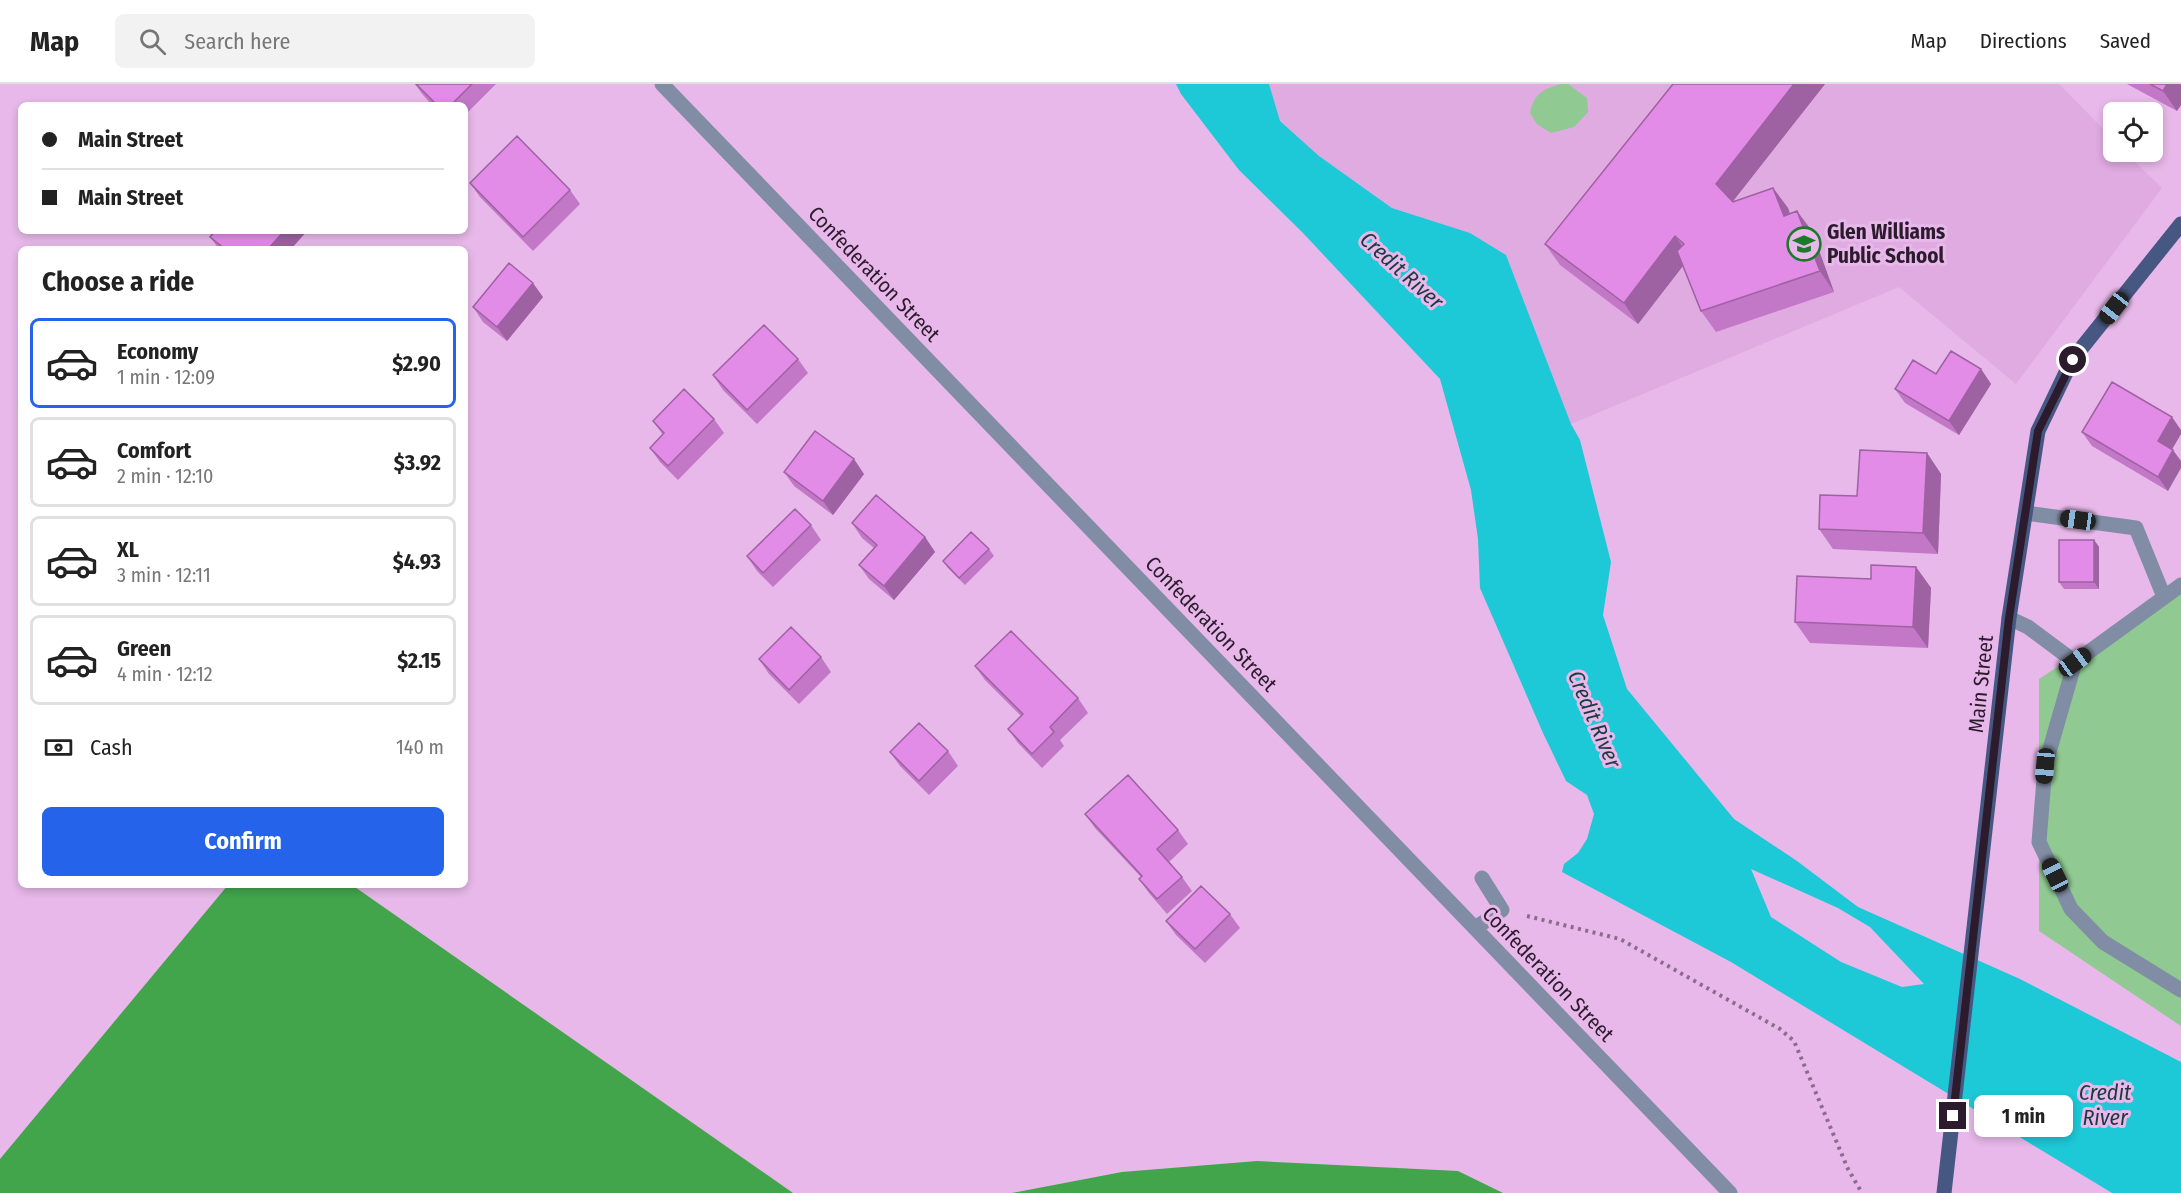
<!DOCTYPE html>
<html lang="en">
<head>
<meta charset="utf-8">
<style>
	body { margin:0; font-family:"Fira Sans Condensed",sans-serif; background:#f2f2f2; color:#222; height:100vh; display:flex; flex-direction:column; font-size:22px; white-space:nowrap }
	* { box-sizing:border-box; margin:0 }
	p { font-size:20px; color:#767676 }
	.icon { flex:none; width:33px; height:33px; fill:none; stroke:currentColor; stroke-width:2; stroke-linecap:round; stroke-linejoin:round }
	.map { position:relative; flex:1; overflow:hidden }
	.panel { position:absolute; left:18px; top:162px; width:450px; height:642px; display:flex; flex-direction:column; background:#fff; border-radius:9px; box-shadow:0 3px 9px #0003 }
	.panel>* { flex:none }
	.banner { position:absolute; left:18px; top:18px; width:450px; height:132px; border-radius:9px; box-shadow:0 3px 9px #0003; display:grid; align-content:center; height:132px; padding:0 24px; background:#fff }
	.tools { position:absolute; left:2103px; top:18px; display:grid; gap:12px }
	.tools a { display:grid; place-items:center; width:60px; height:60px; border-radius:9px; background:#fff; box-shadow:0 3px 9px #0003; font-size:30px }
	.end { position:absolute; width:27px; height:27px; margin:-14px; border:8px solid #2c1b2d; background:#fff; box-shadow:0 0 0 3px #fff }
	.from { border-radius:50% }
	.bubble { position:absolute; height:42px; border-radius:9px; background:#fff; box-shadow:0 3px 9px #0003; font-size:20px; font-weight:700; line-height:42px; text-align:center }
	.car { position:absolute; width:18px; height:36px; margin:-18px -9px; border-radius:8px; box-shadow:0 0 4px 2px #0007; background:linear-gradient(#222 24%,#8ab4d8 0 40%,#222 0 76%,#8ab4d8 0 86%,#222 0) }
	.banner b { display:flex; align-items:center; gap:21px; height:57px; font-size:22px }
	.banner b+b { border-top:2px solid #e0e0e0 }
	.banner i { width:15px; height:15px; background:#222 }
	ul { padding:0; list-style:none }
	li { display:flex; align-items:center; gap:18px; height:90px; margin:0 12px 9px; padding:0 12px; border:3px solid #e0e0e0; border-radius:9px }
	li div { flex:1 }
	li b { display:block; font-size:22px }
	li em { font-style:normal; font-weight:700 }
	li.selected { border-color:#2563eb }
	li>.icon { width:54px; height:54px; stroke-width:1.5 }
	h2 { padding:0 24px; font-size:27px; line-height:72px }
	.pay { display:flex; align-items:center; gap:15px; height:66px; padding:0 24px; font-size:22px }
	.pay p { margin-inline-start:auto }
	.action { display:flex; gap:12px; margin-top:auto; padding:12px 24px }
	.action a { flex:1; height:69px; border-radius:9px; background:#2563eb; color:#fff; font-size:24px; font-weight:700; line-height:69px; text-align:center }
	header { display:flex; align-items:center; gap:36px; box-sizing:border-box; height:84px; padding:0 30px; background:#fff; border-bottom:2px solid #e0e0e0 }
	header strong { font-size:28px }
	nav { display:flex; gap:33px; margin-inline-start:auto; font-size:21px }
	.search { width:420px; height:54px; background:#f2f2f2; display:flex; align-items:center; gap:15px; box-sizing:border-box; padding:0 21px; border-radius:9px; color:#767676; font-size:22px }
	.map>svg:first-child { display:block }
</style>
</head>
<body>
<header>
<strong>Map</strong>
<div class="search"><svg class="icon" aria-label="search" viewBox="0 0 24 24"><circle cx="10" cy="10" r="6"/><path d="M15 15l6 6"/></svg>Search here</div>
<nav><a>Map</a><a>Directions</a><a>Saved</a></nav>
</header>
<div class="map">
<svg width="2181" height="1109" viewBox="0 0 2181 1109">
	<rect width="100%" height="100%" fill="#e7b8e9"/>
	<path fill="#dfabe1" d="M 1269,0 L 2059,0 L 2113,55 L 2114,68 L 2125,68 L 2162,104 L 2016,300 L 1899,203 L 1571,340 L 1506,171 L 1470,149 L 1393,124 L 1319,72 L 1280,37 Z"/>
	<path fill="#90c991" d="M 1561,0 L 1568,0 L 1587,14 L 1588,28 L 1574,43 L 1551,49 L 1537,40 L 1530,29 C 1534,10 1543,5 1561,0 Z
		M 2181,502 L 2181,942 L 2039,847 L 2039,595 Z"/>
	<path fill="#42a54c" d="M 228,801 L 352,801 L 793,1109 L 0,1109 L 0,1075 Z
		M 1257,1077 L 1458,1087 L 1503,1109 L 1012,1109 L 1122,1088 Z"/>
	<path fill="#1dc8d7" fill-rule="evenodd" d="M 1176,0 L 1269,0 L 1280,37 L 1319,72 L 1392,124 L 1470,149 L 1506,171 L 1571,340 L 1580,356 L 1611,478 L 1603,531 L 1627,605 L 1734,735 L 1797,777 L 1858,823 L 2020,895 L 2181,978 L 2181,1109 L 2112,1109 L 1731,878 L 1562,788 L 1564,780 L 1578,769 L 1587,755 L 1594,730 L 1587,711 L 1566,697 L 1543,649 L 1480,504 L 1478,455 L 1471,406 L 1440,295 L 1303,149 L 1239,86 L 1181,10 ZM 1751,785 L 1838,824 L 1870,843 L 1924,900 L 1902,903 L 1841,878 L 1771,833 Z"/>
	<g fill="none" stroke-linecap="round" stroke-linejoin="round">
		<path stroke="#8c6c8e" stroke-width="4" stroke-dasharray="3 4.5" stroke-linecap="butt" d="M 1527,832 L 1620,855 L 1780,945 L 1794,957 L 1848,1085 L 1862,1109"/>
		<path stroke="#818da4" stroke-width="15" d="M 662,0 L 1730,1109
			M 2026,429 L 2136,444 L 2164,513
			M 2009,534 L 2028,543 L 2075,578 L 2045,682 L 2039,758 L 2071,825 L 2103,858 L 2181,906
			M 2075,578 L 2181,501
			M 1475,844 L 1502,826 L 1482,794"/>
		<path stroke="#465882" stroke-width="15" d="M 1944,1109 L 2009,534 L 2038,347 L 2072,276 L 2181,140"/>
	</g>
	<path fill="#c278c7" d="M 415,0 L 496,0 L 465,31 L 465,21 L 432,21 L 423,11 Z
		M 1673,0 L 1825,0 L 1733,117 L 1773,104 L 1788,124 L 1790,130 L 1812,147 L 1834,208 L 1716,248 L 1701,227 L 1683,181 L 1638,240 L 1560,181 L 1545,160 Z
		M 2127,0 L 2181,0 L 2177,27 Z
		M 470,99 L 570,106 L 580,120 L 533,167 L 480,113 Z
		M 215,147 L 307,147 L 291,165 L 219,165 L 210,153 Z
		M 543,213 L 507,257 L 483,238 L 473,223 Z
		M 798,275 L 808,289 L 757,340 L 723,306 L 713,291 Z
		M 1981,285 L 1991,300 L 1959,351 L 1905,319 L 1895,305 L 1936,290 Z
		M 714,335 L 724,349 L 678,396 L 660,378 L 650,364 L 663,351 L 653,337 Z
		M 2181,346 L 2181,350 L 2172,365 L 2168,407 L 2092,362 L 2082,348 Z
		M 1927,369 L 1941,390 L 1938,470 L 1833,465 L 1819,445 Z
		M 784,388 L 864,390 L 833,431 L 794,402 Z
		M 852,439 L 925,453 L 935,468 L 894,516 L 869,495 L 859,481 L 874,464 L 862,454 Z
		M 811,441 L 821,456 L 773,503 L 757,487 L 747,472 Z
		M 2094,456 L 2099,463 L 2099,505 L 2064,505 L 2059,498 Z
		M 989,465 L 994,472 L 965,501 L 948,484 L 943,477 Z
		M 1916,483 L 1931,504 L 1928,564 L 1810,559 L 1795,538 Z
		M 821,573 L 831,588 L 799,620 L 769,590 L 759,575 Z
		M 975,582 L 1078,614 L 1088,629 L 1060,656 L 1064,662 L 1042,684 L 1018,659 L 1008,645 L 1021,632 L 985,596 Z
		M 948,667 L 958,682 L 929,711 L 900,682 L 890,668 Z
		M 1085,730 L 1178,746 L 1188,760 L 1169,778 L 1182,793 L 1192,807 L 1167,830 L 1149,809 L 1139,795 L 1141,793 L 1095,744 Z
		M 1230,830 L 1240,844 L 1205,879 L 1176,851 L 1166,837 Z"/>
	<path fill="#9e61a2" d="M 1794,0 L 1825,0 L 1730,121 L 1716,100 Z
		M 2167,0 L 2181,0 L 2181,21 L 2177,27 L 2163,7 Z
		M 1773,104 L 1788,124 L 1798,153 L 1784,132 Z
		M 1797,127 L 1812,147 L 1834,208 L 1820,187 Z
		M 284,147 L 307,147 L 291,165 L 268,165 Z
		M 1675,152 L 1690,173 L 1638,240 L 1624,219 Z
		M 533,199 L 543,213 L 507,257 L 497,243 Z
		M 1981,285 L 1991,300 L 1959,351 L 1949,337 Z
		M 2172,333 L 2181,346 L 2181,350 L 2168,372 L 2158,357 Z
		M 2173,366 L 2181,377 L 2181,384 L 2168,407 L 2158,393 Z
		M 1927,369 L 1941,390 L 1938,470 L 1923,449 Z
		M 854,375 L 864,390 L 833,431 L 823,417 Z
		M 925,453 L 935,468 L 894,516 L 884,502 Z
		M 2094,456 L 2099,463 L 2099,505 L 2094,498 Z
		M 1916,483 L 1931,504 L 1928,564 L 1913,543 Z"/>
	<path fill="#e28be7" stroke="#9e61a2" stroke-width="1.5" d="M 416,0 L 472,0 L 451,21 L 437,21 Z
		M 1673,0 L 1794,0 L 1716,100 L 1733,118 L 1773,104 L 1784,132 L 1797,127 L 1820,187 L 1701,227 L 1677,167 L 1684,160 L 1675,152 L 1624,219 L 1545,160 Z
		M 2150,0 L 2167,0 L 2163,7 Z
		M 517,52 L 570,106 L 523,153 L 470,99 Z
		M 215,147 L 284,147 L 268,165 L 225,165 L 210,153 Z
		M 509,179 L 533,199 L 497,243 L 473,223 Z
		M 764,241 L 798,275 L 747,326 L 713,291 Z
		M 1951,267 L 1981,285 L 1949,337 L 1895,305 L 1913,276 L 1936,290 Z
		M 2112,298 L 2172,333 L 2158,357 L 2173,366 L 2158,393 L 2082,348 Z
		M 684,305 L 714,335 L 668,382 L 650,364 L 664,349 L 653,337 Z
		M 815,347 L 854,375 L 823,417 L 784,388 Z
		M 1860,366 L 1927,369 L 1923,449 L 1819,445 L 1820,411 L 1857,412 Z
		M 876,411 L 925,453 L 884,502 L 859,481 L 877,461 L 852,439 Z
		M 795,425 L 811,441 L 763,489 L 747,472 Z
		M 971,448 L 989,465 L 959,494 L 943,477 Z
		M 2059,456 L 2094,456 L 2094,498 L 2059,498 Z
		M 1871,481 L 1916,483 L 1913,543 L 1795,538 L 1797,492 L 1871,495 Z
		M 791,543 L 821,573 L 789,606 L 759,575 Z
		M 1011,547 L 1078,614 L 1050,643 L 1054,648 L 1032,670 L 1008,645 L 1023,630 L 975,582 Z
		M 919,639 L 948,667 L 919,697 L 890,668 Z
		M 1128,691 L 1178,746 L 1157,765 L 1182,793 L 1157,815 L 1139,795 L 1142,792 L 1085,730 Z
		M 1201,802 L 1230,830 L 1195,865 L 1166,837 Z"/>
	<g fill="none" stroke-linecap="round" stroke-linejoin="round">
		<path stroke="#2c1b2d" stroke-width="8" d="M 1953,1032 L 2009,534 L 2038,347 L 2073,276"/>
	</g>
	<defs>
		<symbol id="school-ring" viewBox="-11 -11 22 22"><circle r="9.5" fill="#e7b8e9" stroke="#1b7929" stroke-width="1.5"/><path d="M0-5L7-2L0 1L-7-2ZM-4 1L0 2.5L4 1V4Q0 6-4 4Z" fill="#1b7929"/></symbol>
	</defs>
	<g fill-rule="evenodd">
		<use href="#school-ring" x="1785" y="141" width="38" height="38"/>
	</g>
	<g text-anchor="middle" stroke-width="6" stroke-linejoin="round" paint-order="stroke">
		<g font-size="21" font-weight="bold" fill="#2c1b2d" stroke="#e7b8e9" text-anchor="start">
			<text x="1827" y="155">Glen Williams<tspan x="1827" dy="24">Public School</tspan></text>
		</g>
		<g font-size="21" fill="#2c1b2d" stroke="#e7b8e9">
			<text transform="translate(874 190) rotate(46)" y="7">Confederation Street</text>
			<text transform="translate(1211 540) rotate(46)" y="7">Confederation Street</text>
			<text transform="translate(1981 600) rotate(-84)" y="7">Main Street</text>
			<text transform="translate(1548 890) rotate(46)" y="7">Confederation Street</text>
		</g>
		<g font-size="22" font-style="italic" fill="#1b3a3e" stroke="#e7b8e9">
			<text transform="translate(1402 186) rotate(42)" y="8">Credit River</text>
			<text transform="translate(1595 635) rotate(67)" y="8">Credit River</text>
			<text x="2105" y="1016">Credit<tspan x="2105" dy="25">River</tspan></text>
		</g>
	</g>
</svg>
<div class="tools">
<a><svg class="icon" aria-label="locate" viewBox="0 0 24 24"><circle cx="12" cy="12" r="6"/><path d="M12 2v4M12 18v4M2 12h4M18 12h4"/></svg></a>
</div>
<i class="end from" style="left:2073px;top:276px"></i>
<i class="end" style="left:1953px;top:1032px"></i>
<div class="bubble" style="left:1974px;top:1011px;width:99px">1 min</div>
<i class="car" style="left:2114px;top:224px;rotate:218deg"></i>
<i class="car" style="left:2078px;top:436px;rotate:278deg"></i>
<i class="car" style="left:2075px;top:578px;rotate:54deg"></i>
<i class="car" style="left:2045px;top:682px;rotate:185deg"></i>
<i class="car" style="left:2055px;top:791px;rotate:334deg"></i>
<div class="banner">
<b><i class="from"></i>Main Street</b>
<b><i></i>Main Street</b>
</div>
<section class="panel">
<h2>Choose a ride</h2>
<ul>
<li class="selected"><svg class="icon" aria-label="car" viewBox="0 0 24 24"><path d="M5 17H2v-5l4-1 3-4h7l3 4 3 1v5h-3M9 17h6M6 11h13"/><circle cx="7" cy="17" r="2"/><circle cx="17" cy="17" r="2"/></svg><div><b>Economy</b><p>1 min · 12:09</p></div><em>$2.90</em></li>
<li><svg class="icon" aria-label="car" viewBox="0 0 24 24"><path d="M5 17H2v-5l4-1 3-4h7l3 4 3 1v5h-3M9 17h6M6 11h13"/><circle cx="7" cy="17" r="2"/><circle cx="17" cy="17" r="2"/></svg><div><b>Comfort</b><p>2 min · 12:10</p></div><em>$3.92</em></li>
<li><svg class="icon" aria-label="car" viewBox="0 0 24 24"><path d="M5 17H2v-5l4-1 3-4h7l3 4 3 1v5h-3M9 17h6M6 11h13"/><circle cx="7" cy="17" r="2"/><circle cx="17" cy="17" r="2"/></svg><div><b>XL</b><p>3 min · 12:11</p></div><em>$4.93</em></li>
<li><svg class="icon" aria-label="car" viewBox="0 0 24 24"><path d="M5 17H2v-5l4-1 3-4h7l3 4 3 1v5h-3M9 17h6M6 11h13"/><circle cx="7" cy="17" r="2"/><circle cx="17" cy="17" r="2"/></svg><div><b>Green</b><p>4 min · 12:12</p></div><em>$2.15</em></li>
</ul>
<div class="pay"><svg class="icon" aria-label="cash" viewBox="0 0 24 24"><path d="M3 7h18v10H3z"/><circle cx="12" cy="12" r="2"/></svg>Cash<p>140 m</p></div>
<div class="action"><a>Confirm</a></div>
</section>
</div>
</body>
</html>
